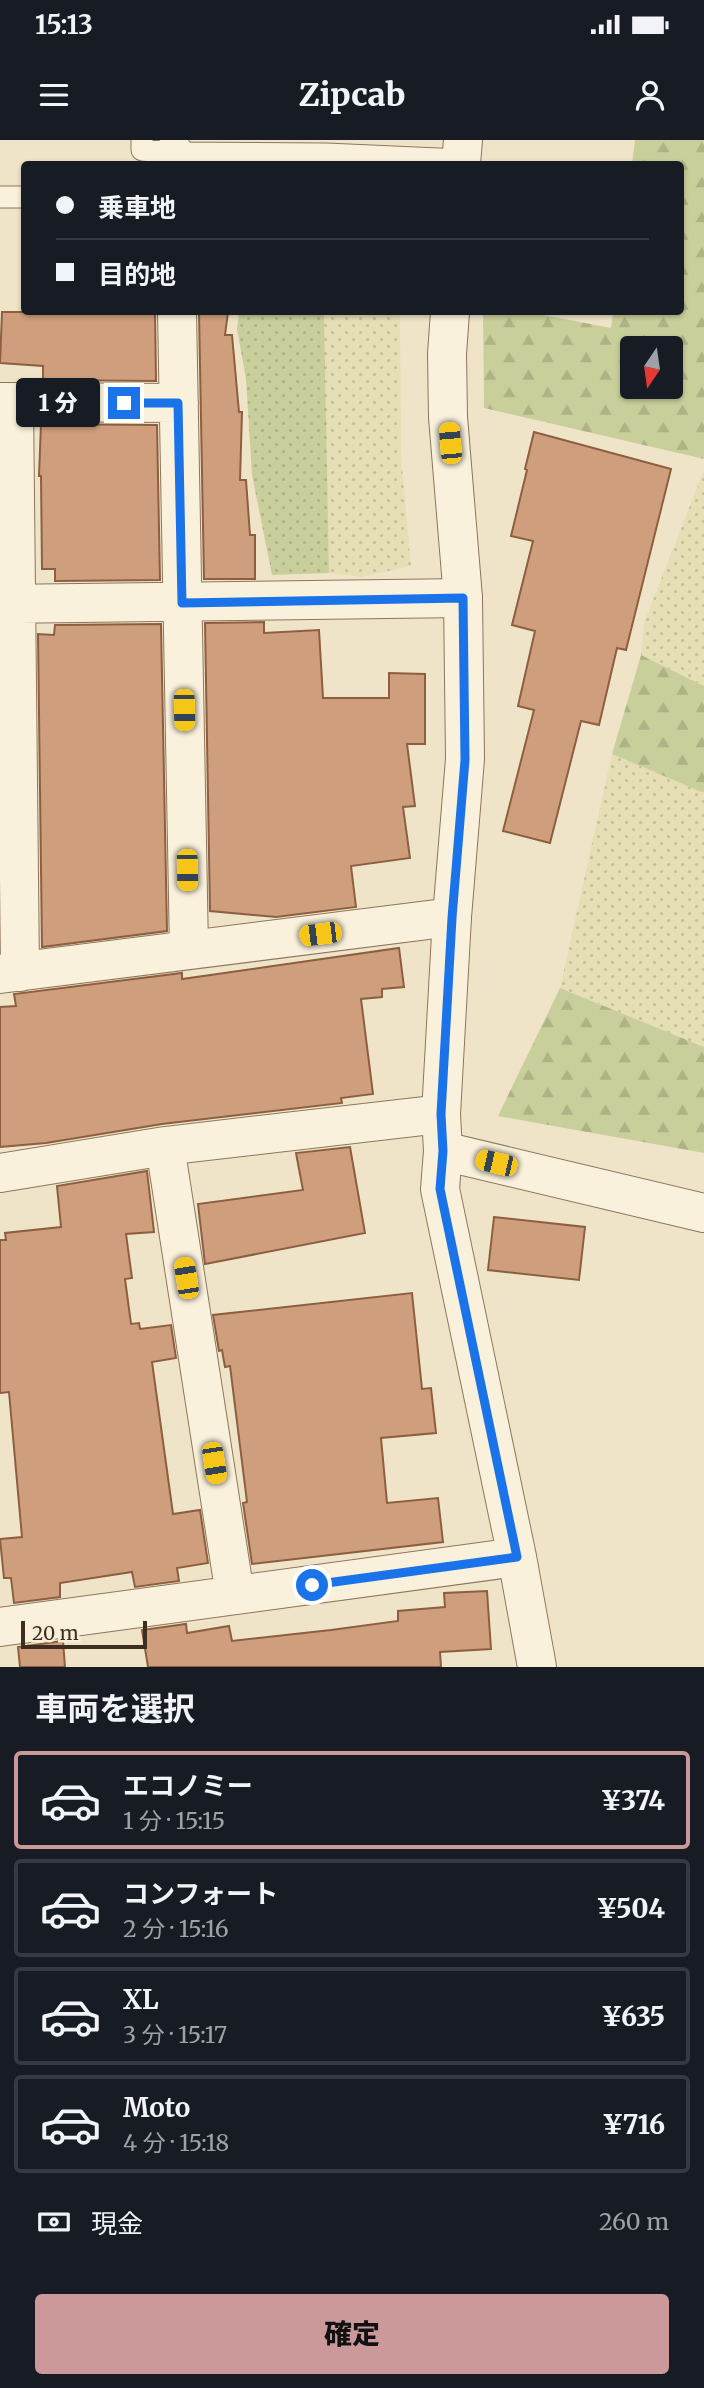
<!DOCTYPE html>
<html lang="ja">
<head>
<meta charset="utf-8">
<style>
	body { margin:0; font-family:Merriweather,"Noto Sans JP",serif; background:#242831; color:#f1f3f6; height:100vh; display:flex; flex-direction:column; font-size:26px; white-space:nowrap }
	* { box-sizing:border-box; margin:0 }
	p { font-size:23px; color:#9ea1a6 }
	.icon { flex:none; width:38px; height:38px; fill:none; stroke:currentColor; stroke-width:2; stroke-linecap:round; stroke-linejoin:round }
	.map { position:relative; height:1527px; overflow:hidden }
	.drawer { display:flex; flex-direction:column; background:#171b24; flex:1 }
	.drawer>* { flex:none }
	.guide { position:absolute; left:21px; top:21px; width:663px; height:154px; border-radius:7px; box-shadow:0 2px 5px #0004; display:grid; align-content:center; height:154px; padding:0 35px; background:#171b24 }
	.needle { width:46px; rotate:193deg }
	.controls { position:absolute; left:620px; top:196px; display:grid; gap:14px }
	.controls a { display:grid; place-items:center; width:63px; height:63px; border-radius:7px; background:#171b24; box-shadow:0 2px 5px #0004; font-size:35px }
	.scale { position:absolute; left:21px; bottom:18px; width:126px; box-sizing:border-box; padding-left:7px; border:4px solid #3d2e20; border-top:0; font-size:19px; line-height:24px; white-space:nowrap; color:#3d2e20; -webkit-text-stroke:5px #f7eed8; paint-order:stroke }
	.end { position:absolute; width:32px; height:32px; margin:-16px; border:9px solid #1a73e8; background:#fff; box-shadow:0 0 0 4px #fff }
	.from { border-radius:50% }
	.bubble { position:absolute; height:49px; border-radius:7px; background:#171b24; box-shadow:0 2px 5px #0004; font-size:23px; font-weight:800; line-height:49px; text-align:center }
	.car { position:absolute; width:21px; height:42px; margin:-21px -10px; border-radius:9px; box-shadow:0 0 5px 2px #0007; background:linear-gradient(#f5c518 24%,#345 0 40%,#f5c518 0 76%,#345 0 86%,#f5c518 0) }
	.guide b { display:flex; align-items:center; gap:24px; height:66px; font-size:26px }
	.guide b+b { border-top:2px solid #363941 }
	.guide i { width:18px; height:18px; background:#f1f3f6 }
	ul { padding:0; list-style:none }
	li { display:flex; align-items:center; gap:21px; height:98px; margin:0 14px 10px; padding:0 21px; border:4px solid #363941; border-radius:7px }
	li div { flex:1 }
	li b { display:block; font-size:26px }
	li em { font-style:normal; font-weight:800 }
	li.selected { border-color:#cc999b }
	li>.icon { width:63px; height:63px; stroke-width:1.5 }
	h2 { padding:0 35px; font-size:32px; line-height:84px }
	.pay { display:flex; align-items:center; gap:18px; height:77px; padding:0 35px; font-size:26px }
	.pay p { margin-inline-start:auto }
	.cta { display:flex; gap:14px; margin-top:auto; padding:14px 35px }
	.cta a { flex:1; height:80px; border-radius:7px; background:#cc999b; color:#111; font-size:28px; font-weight:800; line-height:80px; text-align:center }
	.status { display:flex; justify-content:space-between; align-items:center; height:49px; padding:0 35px; background:#171b24; direction:ltr }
	.status svg { height:19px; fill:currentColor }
	header { display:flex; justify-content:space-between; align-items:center; height:91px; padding:0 35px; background:#171b24; font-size:32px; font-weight:800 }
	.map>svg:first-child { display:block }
</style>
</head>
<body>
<div class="status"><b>15:13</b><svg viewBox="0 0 49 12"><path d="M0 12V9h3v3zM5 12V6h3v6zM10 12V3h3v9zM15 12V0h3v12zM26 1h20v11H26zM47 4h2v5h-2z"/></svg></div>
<header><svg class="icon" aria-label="menu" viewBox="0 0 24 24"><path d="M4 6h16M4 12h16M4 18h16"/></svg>Zipcab<svg class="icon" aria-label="person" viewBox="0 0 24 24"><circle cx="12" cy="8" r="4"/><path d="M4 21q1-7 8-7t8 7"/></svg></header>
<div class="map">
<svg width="704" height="1527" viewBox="0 0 704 1527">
	<defs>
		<pattern id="farmland-dots" width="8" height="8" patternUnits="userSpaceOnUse" patternTransform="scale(1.75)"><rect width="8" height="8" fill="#e6deb5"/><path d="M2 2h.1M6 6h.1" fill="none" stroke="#c6bf9b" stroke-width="1.8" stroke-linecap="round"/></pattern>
		<pattern id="grass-dots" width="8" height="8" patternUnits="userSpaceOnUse" patternTransform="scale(1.75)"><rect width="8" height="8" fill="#c9cf9b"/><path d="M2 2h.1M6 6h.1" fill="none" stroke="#aeb285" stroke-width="1.8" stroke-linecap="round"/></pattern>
		<pattern id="forest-firs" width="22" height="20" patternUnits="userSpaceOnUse" patternTransform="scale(1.75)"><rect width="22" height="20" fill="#c9cf9b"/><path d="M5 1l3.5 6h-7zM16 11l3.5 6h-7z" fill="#aeb285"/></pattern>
	</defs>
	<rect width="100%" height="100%" fill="#f0e4c8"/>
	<path fill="url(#farmland-dots)" d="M 324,172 L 400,172 L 401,317 L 411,426 L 362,437 L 329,433 Z
		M 704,330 L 704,546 L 641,515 L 644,483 Z
		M 612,614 L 704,653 L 704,907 L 560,848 Z"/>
	<path fill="url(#grass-dots)" d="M 239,172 L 324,172 L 329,433 L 272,435 L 252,335 L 246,239 L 237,189 Z"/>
	<path fill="url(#forest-firs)" fill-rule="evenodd" d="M 635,0 L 704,0 L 704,319 L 484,268 L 483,172 L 528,172 L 611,188 L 613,172 L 681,172 L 681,24 L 632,24 ZM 632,208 L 670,208 L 670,247 L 632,247 Z
		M 641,515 L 704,546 L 704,653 L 612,614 Z
		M 560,848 L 704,907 L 704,1013 L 498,976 Z"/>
	<path fill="#cf9f7d" stroke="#8d5f41" stroke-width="2" d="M 2,172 L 155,172 L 156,241 L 43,240 L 43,226 L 0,223 Z
		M 199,172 L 228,172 L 225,195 L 232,195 L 239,272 L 242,272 L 240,340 L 246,340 L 250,395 L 255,395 L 255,439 L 204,439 Z
		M 41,284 L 157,285 L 160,440 L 55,441 L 55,429 L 42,429 L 41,336 L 39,336 Z
		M 534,292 L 671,329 L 626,510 L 617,508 L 599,585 L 581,581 L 550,703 L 503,691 L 534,570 L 518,566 L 535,491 L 512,485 L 533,401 L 511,396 L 527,330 L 525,329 Z
		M 264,482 L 264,493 L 319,490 L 323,558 L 389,558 L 389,533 L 425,534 L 425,604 L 407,604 L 415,666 L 403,667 L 410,718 L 351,726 L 356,767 L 276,777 L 210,771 L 205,483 Z
		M 161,484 L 167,791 L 42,807 L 38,494 L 54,495 L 55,485 Z
		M 399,808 L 404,847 L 382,849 L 382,857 L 361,859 L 373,954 L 341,958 L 342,963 L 162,984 L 46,1003 L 0,1007 L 0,867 L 16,866 L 14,854 L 182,833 L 182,839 Z
		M 350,1007 L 365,1093 L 205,1124 L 198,1064 L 303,1050 L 296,1013 Z
		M 147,1031 L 154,1092 L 126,1094 L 132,1138 L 125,1139 L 131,1184 L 139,1183 L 140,1189 L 171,1185 L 176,1218 L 152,1222 L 173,1374 L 200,1370 L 208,1423 L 177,1428 L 179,1441 L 135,1447 L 132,1432 L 60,1443 L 60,1457 L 14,1463 L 11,1438 L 4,1438 L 0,1399 L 22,1397 L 9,1252 L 0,1253 L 0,1100 L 6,1100 L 5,1093 L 61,1087 L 57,1046 Z
		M 494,1077 L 585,1087 L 579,1140 L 488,1130 Z
		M 412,1153 L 422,1249 L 431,1248 L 436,1293 L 381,1298 L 387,1363 L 438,1358 L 443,1402 L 252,1424 L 243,1363 L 247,1362 L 230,1226 L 225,1227 L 222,1210 L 219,1211 L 213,1175 Z
		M 487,1451 L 491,1509 L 440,1512 L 441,1527 L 148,1527 L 142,1490 L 186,1484 L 187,1493 L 229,1486 L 232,1501 L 331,1490 L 398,1481 L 398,1471 L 445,1467 L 444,1453 Z
		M 63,1501 L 65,1527 L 20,1527 L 18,1507 Z"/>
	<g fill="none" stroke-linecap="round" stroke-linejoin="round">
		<defs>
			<path id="service" d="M 142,0 L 142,10 L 174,13 L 326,14 L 461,20
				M 0,57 L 24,57"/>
			<path id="minor" d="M 174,13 L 174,24
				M 177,172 L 189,810
				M 0,262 L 179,263
				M 14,262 L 20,832
				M 0,464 L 463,458
				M 0,834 L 452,777
				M 165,1006 L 235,1455
				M 0,1033 L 165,1006 L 441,974
				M 0,1487 L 517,1417
				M 537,1527 L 517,1417 L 440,1049 L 443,1011 L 704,1073"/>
			<path id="tertiary" d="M 461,24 L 463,0
				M 443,1011 L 441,974 L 452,777 L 465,619 L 463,458 L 448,277 L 447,214 L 450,172"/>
		</defs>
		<use href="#service" stroke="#8d765c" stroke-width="23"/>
		<use href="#minor" stroke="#8d765c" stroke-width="40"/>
		<use href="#tertiary" stroke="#8d765c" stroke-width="40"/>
		<use href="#service" stroke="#faf1dc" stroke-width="21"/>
		<use href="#minor" stroke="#faf1dc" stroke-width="38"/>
		<use href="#tertiary" stroke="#faf1dc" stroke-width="38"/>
	</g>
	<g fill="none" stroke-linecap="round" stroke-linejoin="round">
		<path stroke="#1a73e8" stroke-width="9" d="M 124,263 L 178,263 L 182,463 L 463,458 L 465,620 L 452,778 L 441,974 L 443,1011 L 440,1049 L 517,1417 L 312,1445"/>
	</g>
</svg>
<div class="controls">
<a><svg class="needle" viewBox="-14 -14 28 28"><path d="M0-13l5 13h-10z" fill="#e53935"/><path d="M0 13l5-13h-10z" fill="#9ea1a6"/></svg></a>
</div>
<div class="scale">20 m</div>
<i class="end from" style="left:312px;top:1445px"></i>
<i class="end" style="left:124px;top:263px"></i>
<div class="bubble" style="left:16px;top:238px;width:84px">1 分</div>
<i class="car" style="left:450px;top:303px;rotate:355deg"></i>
<i class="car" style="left:184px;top:570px;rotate:179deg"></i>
<i class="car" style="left:187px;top:730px;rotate:179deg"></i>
<i class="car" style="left:320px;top:794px;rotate:263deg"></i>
<i class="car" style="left:496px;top:1023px;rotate:283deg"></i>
<i class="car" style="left:186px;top:1138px;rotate:351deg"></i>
<i class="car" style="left:214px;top:1323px;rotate:171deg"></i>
<div class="guide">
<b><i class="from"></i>乗車地</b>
<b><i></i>目的地</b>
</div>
</div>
<section class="drawer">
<h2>車両を選択</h2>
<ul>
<li class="selected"><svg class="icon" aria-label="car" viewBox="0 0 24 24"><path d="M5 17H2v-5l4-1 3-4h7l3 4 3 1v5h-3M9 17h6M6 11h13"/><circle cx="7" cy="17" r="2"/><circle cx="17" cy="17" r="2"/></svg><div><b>エコノミー</b><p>1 分 · 15:15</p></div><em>¥374</em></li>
<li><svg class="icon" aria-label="car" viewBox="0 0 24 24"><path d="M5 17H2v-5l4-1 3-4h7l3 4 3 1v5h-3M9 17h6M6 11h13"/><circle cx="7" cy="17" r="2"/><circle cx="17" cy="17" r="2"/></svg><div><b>コンフォート</b><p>2 分 · 15:16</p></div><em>¥504</em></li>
<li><svg class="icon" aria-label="car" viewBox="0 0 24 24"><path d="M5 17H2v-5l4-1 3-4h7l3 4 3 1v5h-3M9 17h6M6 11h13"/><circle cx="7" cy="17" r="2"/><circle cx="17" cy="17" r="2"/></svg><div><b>XL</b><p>3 分 · 15:17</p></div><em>¥635</em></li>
<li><svg class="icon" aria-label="car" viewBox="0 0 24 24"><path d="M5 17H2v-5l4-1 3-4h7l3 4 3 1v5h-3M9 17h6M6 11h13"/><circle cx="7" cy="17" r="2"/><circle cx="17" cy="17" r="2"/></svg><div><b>Moto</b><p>4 分 · 15:18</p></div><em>¥716</em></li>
</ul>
<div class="pay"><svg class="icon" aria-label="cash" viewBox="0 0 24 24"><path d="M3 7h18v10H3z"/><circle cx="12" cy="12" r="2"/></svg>現金<p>260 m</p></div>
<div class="cta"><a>確定</a></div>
</section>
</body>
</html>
